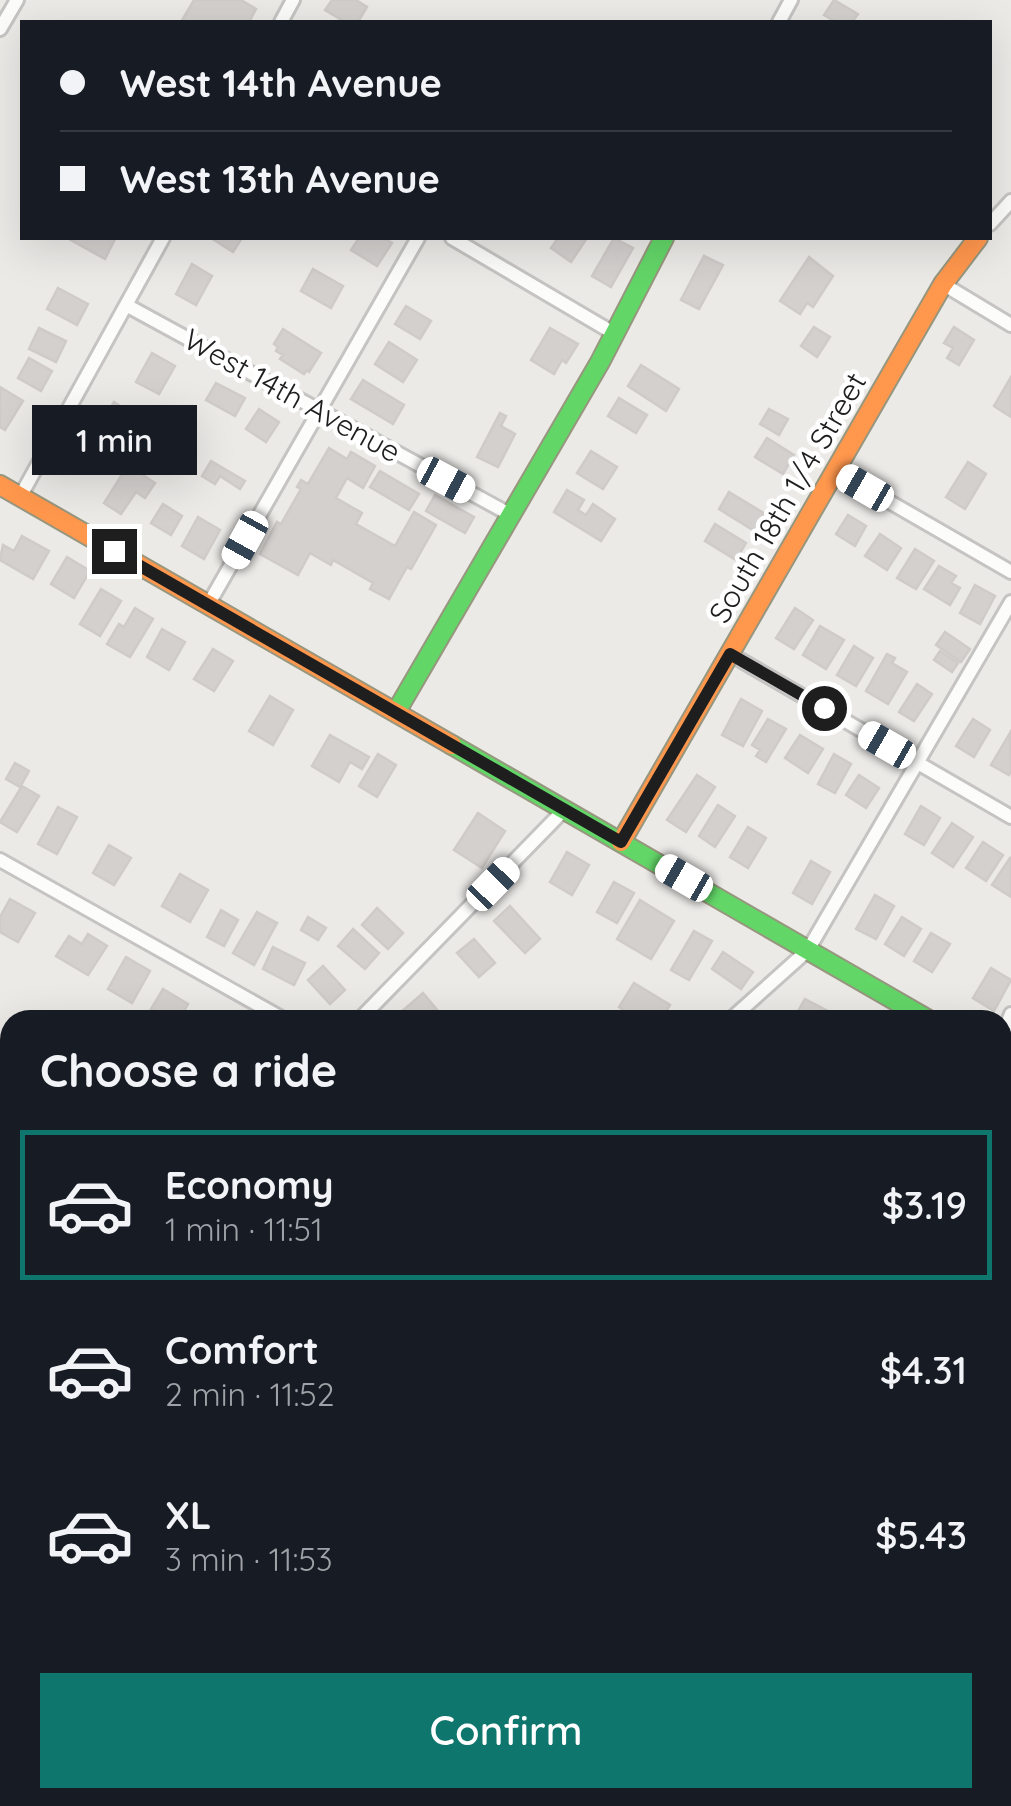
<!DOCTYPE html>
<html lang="en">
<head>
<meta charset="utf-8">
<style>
	body { margin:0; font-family:Quicksand,sans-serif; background:#20242c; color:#f1f3f6; height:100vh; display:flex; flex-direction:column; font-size:38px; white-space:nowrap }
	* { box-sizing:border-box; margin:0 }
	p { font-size:32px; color:#9ea1a6 }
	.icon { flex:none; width:55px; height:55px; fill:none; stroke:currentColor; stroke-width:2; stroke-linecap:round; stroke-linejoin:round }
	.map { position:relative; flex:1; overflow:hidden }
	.details { position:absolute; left:0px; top:1010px; width:1012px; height:798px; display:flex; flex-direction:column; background:#171b24; border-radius:30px 30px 0 0; box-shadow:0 10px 40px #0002 }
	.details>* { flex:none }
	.hud { position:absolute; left:20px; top:20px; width:972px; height:220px; border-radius:0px; box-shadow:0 10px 40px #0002; display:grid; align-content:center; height:220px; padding:0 40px; background:#171b24 }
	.end { position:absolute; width:45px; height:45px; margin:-22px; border:12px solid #1e1e1e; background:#fff; box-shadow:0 0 0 5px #fff }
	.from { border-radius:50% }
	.bubble { position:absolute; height:70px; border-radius:0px; background:#171b24; box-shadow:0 10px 40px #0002; font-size:32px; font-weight:600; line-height:70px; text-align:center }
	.car { position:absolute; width:30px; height:60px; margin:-30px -15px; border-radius:12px; box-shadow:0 0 8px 2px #0007; background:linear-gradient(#fff 24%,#345 0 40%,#fff 0 76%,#345 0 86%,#fff 0) }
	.hud b { display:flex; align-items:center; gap:35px; height:95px; font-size:38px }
	.hud b+b { border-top:2px solid #363941 }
	.hud i { width:25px; height:25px; background:#f1f3f6 }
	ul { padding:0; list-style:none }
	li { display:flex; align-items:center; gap:30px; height:150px; margin:0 20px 15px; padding:0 20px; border:5px solid transparent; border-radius:0px }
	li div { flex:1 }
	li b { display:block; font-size:38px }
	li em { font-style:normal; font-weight:600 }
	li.on { border-color:#0f766e }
	li>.icon { width:90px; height:90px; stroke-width:1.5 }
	h2 { padding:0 40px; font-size:45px; line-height:120px }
	.button { display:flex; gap:20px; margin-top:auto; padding:20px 40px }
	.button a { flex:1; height:115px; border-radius:0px; background:#0f766e; color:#fff; font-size:40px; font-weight:600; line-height:115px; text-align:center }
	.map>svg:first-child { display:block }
</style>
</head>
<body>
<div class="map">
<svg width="1011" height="1806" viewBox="0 0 1011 1806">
	<rect width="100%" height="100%" fill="#eceae7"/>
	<path fill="#efdddd" d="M 38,1798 L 200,1798 L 208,1806 L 49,1806 Z"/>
	<path fill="#d3d0ce" stroke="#cfcbc8" stroke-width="2.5" d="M 194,0 L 241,0 L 256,9 L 249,22 L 181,22 Z
		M 332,0 L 356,0 L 367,7 L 358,22 L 345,22 L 325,10 Z
		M 834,0 L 858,14 L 852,22 L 836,22 L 824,15 Z
		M 67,238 L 113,238 L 115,239 L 105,259 Z
		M 211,238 L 242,238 L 233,252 Z
		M 359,238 L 383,238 L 392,243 L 377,266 L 351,250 Z
		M 558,238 L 587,238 L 571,262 L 551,248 Z
		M 614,238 L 633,248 L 611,287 L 592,276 Z
		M 704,256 L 723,265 L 699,309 L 681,300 Z
		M 809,257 L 833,276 L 813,307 L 807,303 L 800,314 L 780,301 Z
		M 192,264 L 212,276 L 196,305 L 176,294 Z
		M 313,269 L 343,286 L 331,308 L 301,291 Z
		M 58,288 L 88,304 L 77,325 L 47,309 Z
		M 406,306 L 431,321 L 420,339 L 395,324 Z
		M 814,327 L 830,337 L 817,357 L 801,346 Z
		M 954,327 L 974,340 L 959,365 L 947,358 L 953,348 L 944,343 Z
		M 39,328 L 66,341 L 56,362 L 29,349 Z
		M 550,328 L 578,344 L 566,363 L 562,360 L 554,374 L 531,360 Z
		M 283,329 L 321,353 L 309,372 L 307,370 L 304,374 L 280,359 L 283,355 L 276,351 L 278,347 L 274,344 Z
		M 389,342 L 417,360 L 403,382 L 375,364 Z
		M 152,353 L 175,366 L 159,394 L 136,382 Z
		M 29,358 L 52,371 L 41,391 L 18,378 Z
		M 641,365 L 679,389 L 666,411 L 628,386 Z
		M 1011,377 L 1011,417 L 994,406 Z
		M 363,380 L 404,405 L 393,424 L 351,399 Z
		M 216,383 L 245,398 L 235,416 L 206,400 Z
		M 0,387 L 23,401 L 5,430 L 0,427 Z
		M 619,398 L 647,415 L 636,433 L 608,416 Z
		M 114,402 L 140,419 L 127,439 L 102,422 Z
		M 259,409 L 279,422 L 266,442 L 246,429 Z
		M 769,409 L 788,419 L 779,435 L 760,424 Z
		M 500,413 L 506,416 L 501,426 L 515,434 L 498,467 L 477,457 Z
		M 767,438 L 794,455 L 783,474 L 755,457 Z
		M 329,448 L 347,459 L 351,452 L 375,466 L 363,488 L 347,478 L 336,498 L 362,513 L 356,524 L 395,546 L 414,512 L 436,525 L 411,569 L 407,567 L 389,599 L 370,589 L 373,583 L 333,560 L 331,565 L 310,553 L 298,575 L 260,554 L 277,522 L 281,524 L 301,489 L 297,487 L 301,480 L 308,484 Z
		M 591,451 L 617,467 L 603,489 L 577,473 Z
		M 211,461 L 245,481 L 240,489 L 220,476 L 215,484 L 202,476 Z
		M 968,462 L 986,474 L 965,509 L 946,497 Z
		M 128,465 L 155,483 L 145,498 L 136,492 L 121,514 L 104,503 Z
		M 380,471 L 419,494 L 409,510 L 370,487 Z
		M 567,490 L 584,500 L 578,510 L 586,515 L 593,504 L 615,519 L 601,541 L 554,512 Z
		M 729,492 L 767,515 L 756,532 L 719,509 Z
		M 435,495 L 474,517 L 465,533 L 426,511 Z
		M 163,504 L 182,516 L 171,535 L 151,523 Z
		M 848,515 L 866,526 L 855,546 L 836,534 Z
		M 198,517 L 220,530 L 204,559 L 182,546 Z
		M 715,524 L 746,543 L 736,560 L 705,541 Z
		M 880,534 L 901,548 L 887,570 L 865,556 Z
		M 22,536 L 49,551 L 33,579 L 0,560 L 3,545 L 14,551 Z
		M 915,549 L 934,561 L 916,589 L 897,578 Z
		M 67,557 L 90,571 L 74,598 L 51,584 Z
		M 939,566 L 956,576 L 951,583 L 960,588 L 950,605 L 924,589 Z
		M 975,585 L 995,596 L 980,624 L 960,613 Z
		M 101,589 L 121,601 L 100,636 L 80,624 Z
		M 135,608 L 153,619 L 130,657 L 107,644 L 119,624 L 124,627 Z
		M 795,608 L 813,620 L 794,649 L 776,638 Z
		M 820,626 L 844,640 L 826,669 L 803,655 Z
		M 162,629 L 185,642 L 169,670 L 147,657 Z
		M 945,632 L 970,649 L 961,662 L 936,645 Z
		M 854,646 L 873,658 L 856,686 L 837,675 Z
		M 213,649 L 233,661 L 214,691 L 194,679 Z
		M 940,651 L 958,663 L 952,672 L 934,660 Z
		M 887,654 L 895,658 L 892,663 L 907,672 L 888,704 L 866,691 Z
		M 917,684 L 932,694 L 914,721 L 899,712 Z
		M 270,696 L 293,710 L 273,745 L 249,731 Z
		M 741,699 L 762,711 L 743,746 L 722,735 Z
		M 768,719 L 786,729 L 766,762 L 756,756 L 760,750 L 752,745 Z
		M 973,719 L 990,730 L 974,757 L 956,746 Z
		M 1010,733 L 1011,771 L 1009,775 L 991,765 Z
		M 330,735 L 369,757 L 362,769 L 350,762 L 339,782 L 312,766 Z
		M 800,735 L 823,749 L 808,773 L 785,758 Z
		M 378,754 L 396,765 L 377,797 L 359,786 Z
		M 834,754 L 851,764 L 835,793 L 818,784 Z
		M 15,763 L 29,771 L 20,787 L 6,779 Z
		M 697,775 L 715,787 L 686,832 L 667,820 Z
		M 859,775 L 879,788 L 866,808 L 846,795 Z
		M 22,786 L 39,796 L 17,832 L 0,822 Z
		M 718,805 L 735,816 L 715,847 L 699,836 Z
		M 921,806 L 940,818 L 924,845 L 905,834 Z
		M 58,807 L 77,817 L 57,854 L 38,844 Z
		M 478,813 L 505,831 L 482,868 L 454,850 Z
		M 952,823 L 973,837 L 953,867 L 932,853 Z
		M 748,827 L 766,838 L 748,868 L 730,857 Z
		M 983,842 L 1003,855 L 986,881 L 966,868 Z
		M 109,845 L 131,858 L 114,885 L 93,873 Z
		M 567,852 L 589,865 L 572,895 L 550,882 Z
		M 1010,858 L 1011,859 L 1011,897 L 992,885 Z
		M 811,861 L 830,872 L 812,904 L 793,893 Z
		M 180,874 L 208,890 L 190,922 L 162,906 Z
		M 614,882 L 634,893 L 617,923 L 597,912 Z
		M 875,895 L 894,906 L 876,939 L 856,929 Z
		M 10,899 L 35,913 L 18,942 L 0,932 L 0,917 Z
		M 640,900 L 674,921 L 651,959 L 617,939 Z
		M 510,906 L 540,939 L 525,953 L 494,921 Z
		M 377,908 L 403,933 L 388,949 L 362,925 Z
		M 221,910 L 238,920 L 224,946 L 207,937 Z
		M 257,912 L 277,923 L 254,965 L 233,953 Z
		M 308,917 L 326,928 L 318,940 L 301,930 Z
		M 902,917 L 921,929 L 904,956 L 885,944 Z
		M 353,929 L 379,953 L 365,969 L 338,946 Z
		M 694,931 L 712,941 L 689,980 L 671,970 Z
		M 931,933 L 950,944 L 932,972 L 914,961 Z
		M 88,934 L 107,946 L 88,975 L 56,956 L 69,936 L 82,944 Z
		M 474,939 L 495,963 L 479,977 L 457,953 Z
		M 273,947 L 305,963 L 294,985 L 263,969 Z
		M 723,952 L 753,972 L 741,989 L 712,969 Z
		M 126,957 L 150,971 L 132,1003 L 108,989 Z
		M 323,966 L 345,990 L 330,1004 L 308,980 Z
		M 991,968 L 1011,980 L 994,1011 L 973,998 Z
		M 634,983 L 670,1005 L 661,1020 L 640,1020 L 619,1007 Z
		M 163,989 L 188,1004 L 179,1020 L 169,1020 L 151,1009 Z
		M 423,993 L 438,1011 L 428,1020 L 404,1020 L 399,1014 Z
		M 805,999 L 830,1012 L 826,1020 L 793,1020 Z
		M 0,1078 L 10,1084 L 5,1095 L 10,1098 L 10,1121 L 0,1115 Z
		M 1010,1293 L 1011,1294 L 1011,1330 L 1002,1320 L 1002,1300 Z
		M 8,1444 L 10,1466 L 0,1474 L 0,1450 Z
		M 4,1585 L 10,1592 L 10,1605 L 0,1614 L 0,1588 Z
		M 1002,1790 L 1007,1798 L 993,1806 L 973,1806 L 987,1798 L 1002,1798 Z
		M 62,1798 L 104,1798 L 109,1801 L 106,1806 L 74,1806 Z
		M 580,1798 L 604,1798 L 609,1805 L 585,1806 Z"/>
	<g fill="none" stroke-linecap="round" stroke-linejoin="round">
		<defs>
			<path id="street" d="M 281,22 L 293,0
				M 779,22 L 791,0
				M 0,29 L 17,0
				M 990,224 L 1011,201
				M 452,238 L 615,334
				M 943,284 L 1011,325
				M 126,305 L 511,515
				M 836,471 L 1011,572
				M 20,497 L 163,238
				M 208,605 L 418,238
				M 730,654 L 1011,817
				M 0,860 L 285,1020
				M 359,1020 L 565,809
				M 730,1020 L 808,950 L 1011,602
				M 1002,1037 L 1011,1014
				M 1002,1121 L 1011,1128
				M 0,1256 L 10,1267
				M 0,1318 L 10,1310
				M 1002,1442 L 1011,1453
				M 0,1535 L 10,1548
				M 1002,1609 L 1011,1604
				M 221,1798 L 228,1806
				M 490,1798 L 497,1806
				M 888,1798 L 893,1806
				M 658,1806 L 673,1798"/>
			<path id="fast" d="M 396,712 L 600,362 L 664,238
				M 452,745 L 929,1020"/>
			<path id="slow" d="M 0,485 L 452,745
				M 621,842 L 943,284 L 978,238
				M 1002,1063 L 1011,1068"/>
		</defs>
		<use href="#street" stroke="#c5c4c3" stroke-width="18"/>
		<use href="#fast" stroke="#97967e" stroke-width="22"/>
		<use href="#slow" stroke="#97967e" stroke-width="22"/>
		<use href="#street" stroke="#fcfcfb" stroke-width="12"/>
		<use href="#fast" stroke="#63d668" stroke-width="18"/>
		<use href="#slow" stroke="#ff974d" stroke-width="18"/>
	</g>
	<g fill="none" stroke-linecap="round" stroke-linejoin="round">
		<path stroke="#1e1e1e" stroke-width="12" d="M 114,551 L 621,842 L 730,654 L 824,708"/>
	</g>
	<g text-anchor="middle" stroke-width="9" stroke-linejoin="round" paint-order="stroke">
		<g font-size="30" fill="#1e1e1e" stroke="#fff">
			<text transform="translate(292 396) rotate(29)" y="10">West 14th Avenue</text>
			<text transform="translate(788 498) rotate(-60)" y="10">South 18th 1/4 Street</text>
		</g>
	</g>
</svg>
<i class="end from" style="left:824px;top:708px"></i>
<i class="end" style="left:114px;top:551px"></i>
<div class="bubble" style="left:32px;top:405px;width:165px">1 min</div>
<i class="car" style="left:446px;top:480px;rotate:118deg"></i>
<i class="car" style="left:865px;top:488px;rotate:300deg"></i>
<i class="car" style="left:245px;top:540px;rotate:209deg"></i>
<i class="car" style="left:887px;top:745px;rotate:300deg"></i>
<i class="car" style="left:684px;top:878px;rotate:300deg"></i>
<i class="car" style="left:493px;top:884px;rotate:44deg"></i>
<div class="hud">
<b><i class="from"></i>West 14th Avenue</b>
<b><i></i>West 13th Avenue</b>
</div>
<section class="details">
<h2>Choose a ride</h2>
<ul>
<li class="on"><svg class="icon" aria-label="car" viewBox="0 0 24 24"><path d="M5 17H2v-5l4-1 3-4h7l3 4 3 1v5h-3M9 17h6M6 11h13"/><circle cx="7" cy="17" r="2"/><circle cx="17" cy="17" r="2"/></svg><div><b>Economy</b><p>1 min · 11:51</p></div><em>$3.19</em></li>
<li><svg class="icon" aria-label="car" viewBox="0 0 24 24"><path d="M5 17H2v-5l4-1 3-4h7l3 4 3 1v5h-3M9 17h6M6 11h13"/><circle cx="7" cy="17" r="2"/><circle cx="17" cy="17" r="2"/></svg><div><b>Comfort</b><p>2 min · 11:52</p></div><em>$4.31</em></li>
<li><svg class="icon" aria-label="car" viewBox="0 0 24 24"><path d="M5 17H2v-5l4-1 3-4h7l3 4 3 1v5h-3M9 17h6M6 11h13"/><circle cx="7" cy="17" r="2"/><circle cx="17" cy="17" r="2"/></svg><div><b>XL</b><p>3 min · 11:53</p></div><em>$5.43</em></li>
</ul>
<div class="button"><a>Confirm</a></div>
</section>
</div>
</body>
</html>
